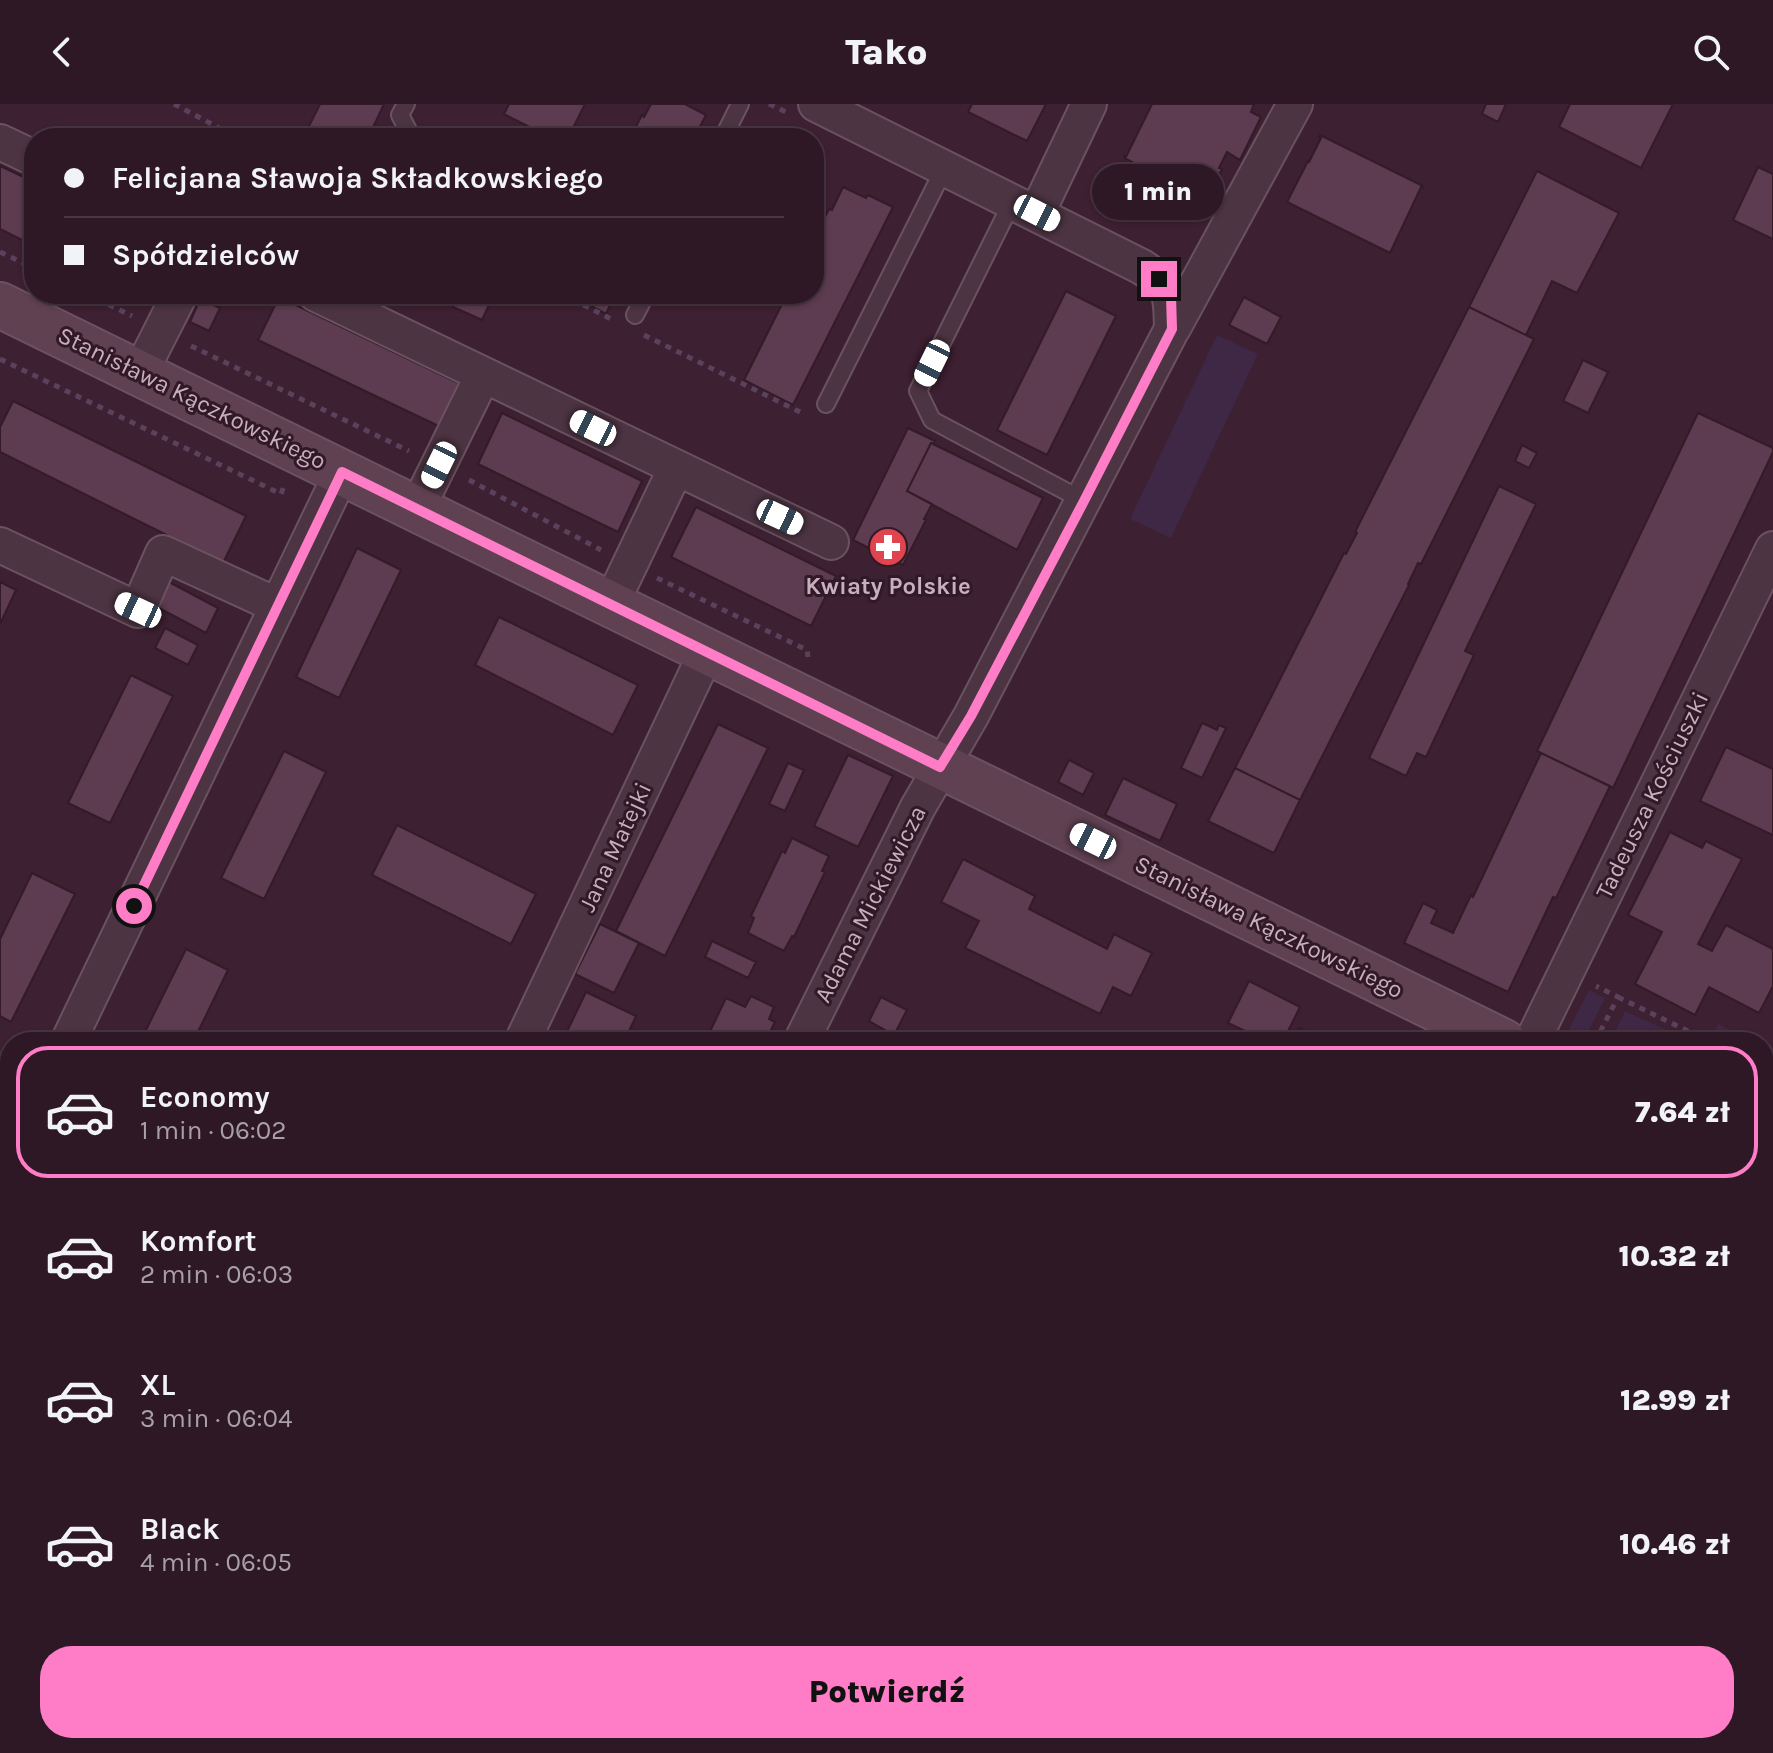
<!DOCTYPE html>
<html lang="pl">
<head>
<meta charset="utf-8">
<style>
	body { margin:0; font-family:Karla,sans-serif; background:#3a2532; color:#f1f3f6; height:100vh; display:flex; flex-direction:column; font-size:30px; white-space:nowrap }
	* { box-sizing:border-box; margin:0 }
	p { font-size:26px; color:#a7a0a7 }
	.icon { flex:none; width:44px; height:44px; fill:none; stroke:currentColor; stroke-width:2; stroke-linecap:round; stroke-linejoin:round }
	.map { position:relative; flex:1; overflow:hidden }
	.sheet { position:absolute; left:0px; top:928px; width:1774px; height:722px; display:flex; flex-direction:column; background:#2e1825; border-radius:32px 32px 0 0; box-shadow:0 2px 6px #0004,0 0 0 2px #493742 }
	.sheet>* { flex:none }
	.hud { position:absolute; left:24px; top:24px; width:800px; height:176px; border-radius:32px; box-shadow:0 2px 6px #0004,0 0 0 2px #493742; display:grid; align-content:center; height:176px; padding:0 40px; background:#2e1825 }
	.end { position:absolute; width:36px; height:36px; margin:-18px; border:10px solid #ff7dc6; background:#111; box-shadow:0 0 0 4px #111 }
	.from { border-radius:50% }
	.bubble { position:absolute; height:56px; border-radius:28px; background:#2e1825; box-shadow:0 2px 6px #0004,0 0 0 2px #493742; font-size:26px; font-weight:800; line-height:56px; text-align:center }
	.car { position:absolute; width:24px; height:48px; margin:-24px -12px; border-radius:10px; box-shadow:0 0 6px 2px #0007; background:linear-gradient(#fff 24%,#345 0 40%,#fff 0 76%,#345 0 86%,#fff 0) }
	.hud b { display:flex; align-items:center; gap:28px; height:76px; font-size:30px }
	.hud b+b { border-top:2px solid #493742 }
	.hud i { width:20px; height:20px; background:#f1f3f6 }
	ul { padding:14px 0 0; list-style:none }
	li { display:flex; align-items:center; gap:24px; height:132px; margin:0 16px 12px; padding:0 24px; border:4px solid transparent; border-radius:32px }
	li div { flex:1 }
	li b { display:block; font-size:30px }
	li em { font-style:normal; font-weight:800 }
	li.on { border-color:#ff7dc6 }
	li>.icon { width:72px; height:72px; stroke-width:1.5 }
	.action { display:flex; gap:16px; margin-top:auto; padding:16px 40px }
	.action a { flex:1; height:92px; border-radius:32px; background:#ff7dc6; color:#111; font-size:32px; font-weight:800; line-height:92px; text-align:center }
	header { display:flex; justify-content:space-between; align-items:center; height:104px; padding:0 40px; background:#2e1825; font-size:36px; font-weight:800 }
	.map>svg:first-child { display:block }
</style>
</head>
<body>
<header><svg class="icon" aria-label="back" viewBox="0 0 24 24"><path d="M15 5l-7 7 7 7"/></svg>Tako<svg class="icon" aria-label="search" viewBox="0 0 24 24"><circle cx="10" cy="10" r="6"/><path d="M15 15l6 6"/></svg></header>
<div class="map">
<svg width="1773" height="1649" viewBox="0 0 1773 1649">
	<rect width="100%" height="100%" fill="#3d2031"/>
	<path fill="#3f2746" d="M 1217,231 L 1258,250 L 1171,434 L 1130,415 Z
		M 1589,886 L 1605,894 L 1583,938 L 1569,938 L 1567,929 Z
		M 1625,907 L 1684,934 L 1682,938 L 1610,938 Z
		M 1718,920 L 1754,938 L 1709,938 Z
		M 1764,1484 L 1773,1488 L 1773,1556 L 1764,1552 Z
		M 1764,1588 L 1773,1593 L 1773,1649 L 1654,1649 L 1637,1640 L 1764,1640 Z
		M 317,1640 L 379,1640 L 396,1649 L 313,1649 Z"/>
	<path fill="#5d3b50" stroke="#331b29" stroke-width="2" d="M 320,0 L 384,0 L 368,34 L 303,34 Z
		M 509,0 L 585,0 L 568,34 L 551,34 L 504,10 Z
		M 651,0 L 685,0 L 706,11 L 694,34 L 630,34 L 642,11 L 644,13 Z
		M 972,0 L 1046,0 L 1027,37 L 968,8 Z
		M 1152,0 L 1254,0 L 1251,8 L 1261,13 L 1240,56 L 1227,48 L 1219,64 L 1222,65 L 1207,96 L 1124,54 L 1124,52 L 1126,53 Z
		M 1486,0 L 1506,0 L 1498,18 L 1482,10 Z
		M 1570,0 L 1673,0 L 1641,64 L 1559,23 Z
		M 1320,31 L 1423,82 L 1423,84 L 1421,83 L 1390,149 L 1287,98 L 1308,57 L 1309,58 L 1321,34 L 1319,33 Z
		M 0,62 L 34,78 L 34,142 L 0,125 Z
		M 1758,63 L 1773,70 L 1773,135 L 1733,116 Z
		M 1537,67 L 1619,109 L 1577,189 L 1552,177 L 1526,231 L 1469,203 Z
		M 843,83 L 866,94 L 868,91 L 893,103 L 793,301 L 744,276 L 787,190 L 814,190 L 814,135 L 829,105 L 832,106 Z
		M 1066,187 L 1116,212 L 1047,351 L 997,326 Z
		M 131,190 L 165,190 L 158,203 Z
		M 203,190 L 227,190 L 220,204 L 200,195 Z
		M 460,190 L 494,190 L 482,216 L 453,203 Z
		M 569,190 L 615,190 L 606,210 Z
		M 279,193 L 469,284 L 449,327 L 258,236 Z
		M 1244,193 L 1281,213 L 1267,240 L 1229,221 Z
		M 200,195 L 220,204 L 209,227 L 190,218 Z
		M 1469,203 L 1534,235 L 1421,460 L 1418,459 L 1408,480 L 1409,481 L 1300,696 L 1235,664 L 1344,449 L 1346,450 L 1357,429 L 1355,428 Z
		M 1583,256 L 1608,268 L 1588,309 L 1563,297 Z
		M 13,297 L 246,412 L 223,459 L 0,348 L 0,323 Z
		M 502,309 L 642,377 L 618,428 L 478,360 Z
		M 1698,309 L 1773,344 L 1773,348 L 1613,684 L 1537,647 Z
		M 908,324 L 935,337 L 934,339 L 931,339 L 907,387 L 932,400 L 924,415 L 926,416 L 903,461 L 853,436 Z
		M 931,339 L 1043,394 L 1017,446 L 907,387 Z
		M 1522,341 L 1537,349 L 1529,364 L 1515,357 Z
		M 1499,382 L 1536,400 L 1465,547 L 1474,551 L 1426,653 L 1417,649 L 1406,672 L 1369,654 Z
		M 696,403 L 836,472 L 811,522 L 671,453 Z
		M 357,444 L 401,466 L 339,594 L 296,573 Z
		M 0,478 L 16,486 L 0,520 Z
		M 169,478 L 218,504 L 206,529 L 157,503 Z
		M 499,513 L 638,581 L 613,631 L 475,561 Z
		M 165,524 L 198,541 L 188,561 L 155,544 Z
		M 131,571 L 173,592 L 110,719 L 68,699 Z
		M 1202,619 L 1217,626 L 1219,621 L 1226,624 L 1202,674 L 1181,664 Z
		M 718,620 L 768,644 L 665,852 L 616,827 Z
		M 1726,643 L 1773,665 L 1773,731 L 1700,697 Z
		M 284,647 L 326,668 L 264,795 L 221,774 Z
		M 1541,649 L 1610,682 L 1556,794 L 1553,793 L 1508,888 L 1404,839 L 1423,799 L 1437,806 L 1431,819 L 1453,829 L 1471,791 L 1473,793 Z
		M 848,651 L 893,672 L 858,743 L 814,722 Z
		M 1069,656 L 1094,669 L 1083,691 L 1058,678 Z
		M 788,659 L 804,666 L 785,707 L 769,700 Z
		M 1235,664 L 1300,696 L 1274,749 L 1208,717 Z
		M 1123,674 L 1177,700 L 1160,737 L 1105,711 Z
		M 397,721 L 536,790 L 511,840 L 372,771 Z
		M 1670,728 L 1702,744 L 1706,737 L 1742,755 L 1698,840 L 1712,847 L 1726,821 L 1773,845 L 1773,882 L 1759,909 L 1709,883 L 1695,911 L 1635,880 L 1662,828 L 1628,811 Z
		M 792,734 L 829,752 L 822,767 L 825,768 L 794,833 L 792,832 L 784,847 L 748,829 L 754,814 L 751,812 L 782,747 L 785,749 Z
		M 963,755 L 1035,792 L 1029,805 L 1107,845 L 1114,830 L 1152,849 L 1131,892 L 1113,883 L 1100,910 L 965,844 L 979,817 L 941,798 Z
		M 32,769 L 75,790 L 11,918 L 0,912 L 0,835 Z
		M 600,820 L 639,839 L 614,889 L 575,870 Z
		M 712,837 L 756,858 L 748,874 L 705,853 Z
		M 186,845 L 228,866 L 193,938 L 140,938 Z
		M 1249,877 L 1300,903 L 1287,929 L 1295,933 L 1299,924 L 1315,932 L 1313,938 L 1268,938 L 1228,919 Z
		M 586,888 L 636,912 L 624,938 L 562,938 Z
		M 751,892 L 774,903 L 769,915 L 775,918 L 765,938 L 705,938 L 726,894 L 745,903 Z
		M 881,893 L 907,906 L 894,931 L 869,917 Z
		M 10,1163 L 10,1193 L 0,1188 L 0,1183 Z
		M 1764,1177 L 1773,1182 L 1773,1324 L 1764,1319 Z
		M 0,1269 L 10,1274 L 10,1291 L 0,1312 Z
		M 10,1527 L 10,1570 L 0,1590 L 0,1547 Z
		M 5,1614 L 10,1616 L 10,1640 L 59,1640 L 78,1649 L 0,1649 L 0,1625 Z
		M 59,1640 L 87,1640 L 83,1649 L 78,1649 Z
		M 160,1640 L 200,1640 L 195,1649 L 156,1649 Z
		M 289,1640 L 313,1640 L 309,1649 L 285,1649 Z
		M 581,1640 L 623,1640 L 618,1649 L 600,1649 Z
		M 638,1640 L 678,1640 L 673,1649 L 656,1649 Z
		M 736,1640 L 771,1640 L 767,1649 L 757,1649 Z
		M 789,1640 L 835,1640 L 831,1649 L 808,1649 Z
		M 1048,1640 L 1106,1640 L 1102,1649 L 1054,1649 L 1056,1645 Z
		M 1261,1640 L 1367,1640 L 1363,1649 L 1257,1649 Z"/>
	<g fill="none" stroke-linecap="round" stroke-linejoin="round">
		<defs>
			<path id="lane" d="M 406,0 L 400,11 L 412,34
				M 723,34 L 740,0
				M 1012,98 L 918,287 L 932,316 L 1084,397
				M 635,211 L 646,190
				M 826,300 L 945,63
				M 0,981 L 10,986"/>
			<path id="street" d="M 0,38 L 34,54
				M 1037,109 L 1089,0
				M 316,190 L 831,438
				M 1173,224 L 1295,0
				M 140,269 L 180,190
				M 417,405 L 483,271
				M 0,441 L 138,506 L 163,449 L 278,502
				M 611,500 L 676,364
				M 68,938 L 342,368
				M 522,938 L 707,547
				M 801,938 L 918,703 L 971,612 L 1172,225 C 1171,189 1173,184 1142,163 L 816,0
				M 1532,938 L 1773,445
				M 0,1080 L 10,1059
				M 455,1649 L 460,1640
				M 1167,1649 L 1171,1640"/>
			<path id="secondary" d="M 0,201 L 1504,938
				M 1764,1066 L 1773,1071"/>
		</defs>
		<use href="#lane" stroke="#6a5260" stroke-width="20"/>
		<use href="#street" stroke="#6a5260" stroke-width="38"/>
		<use href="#secondary" stroke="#6a5260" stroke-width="48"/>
		<path stroke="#5a425c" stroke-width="5" stroke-dasharray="6 6" stroke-linecap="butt" d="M 174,0 L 238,34
			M 769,0 L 786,8
			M 0,148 L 34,164
			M 87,190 L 132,212
			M 562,190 L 611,215
			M 644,231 L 804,310
			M 191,242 L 409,347
			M 0,255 L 281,390 L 284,382
			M 469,376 L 601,446
			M 657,474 L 807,546 L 808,553
			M 1618,893 L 1700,933 L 1698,938
			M 1595,938 L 1618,893 L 1596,882
			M 1230,1640 L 1248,1649
			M 1380,1649 L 1397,1640
			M 1502,1649 L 1507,1640"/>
		<use href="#lane" stroke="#4d3442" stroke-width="16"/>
		<use href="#street" stroke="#4d3442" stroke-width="34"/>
		<use href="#secondary" stroke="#604152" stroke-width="44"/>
	</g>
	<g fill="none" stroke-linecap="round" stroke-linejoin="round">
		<path stroke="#ff7dc6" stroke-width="10" d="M 134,802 L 342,368 L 940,663 L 971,612 L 1084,397 L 1172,225 L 1171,192 L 1159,175"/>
	</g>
	<defs>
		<symbol id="pharmacy-disc" viewBox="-11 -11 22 22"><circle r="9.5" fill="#e0444e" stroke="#311927"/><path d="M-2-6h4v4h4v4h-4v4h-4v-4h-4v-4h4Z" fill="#fff"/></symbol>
	</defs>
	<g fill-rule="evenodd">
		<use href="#pharmacy-disc" x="866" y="421" width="44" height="44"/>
	</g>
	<g text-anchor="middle" stroke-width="6" stroke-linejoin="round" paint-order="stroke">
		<g font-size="24" fill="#c9afbd" stroke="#311927">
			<text transform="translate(192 294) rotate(26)" y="8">Stanisława Kączkowskiego</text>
			<text transform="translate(1652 691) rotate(-64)" y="8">Tadeusza Kościuszki</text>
			<text transform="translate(615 743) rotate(-65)" y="8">Jana Matejki</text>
			<text transform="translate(870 800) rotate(-63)" y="8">Adama Mickiewicza</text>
			<text transform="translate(1269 823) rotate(26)" y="8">Stanisława Kączkowskiego</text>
		</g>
		<g font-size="24" font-weight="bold" fill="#c9afbd" stroke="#311927">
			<text x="888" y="490">Kwiaty Polskie</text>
		</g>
	</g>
</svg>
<i class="end from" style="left:134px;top:802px"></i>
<i class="end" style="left:1159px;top:175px"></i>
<div class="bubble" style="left:1092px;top:60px;width:132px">1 min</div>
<i class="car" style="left:1037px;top:109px;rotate:117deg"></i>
<i class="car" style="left:932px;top:259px;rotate:206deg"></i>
<i class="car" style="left:593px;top:324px;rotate:296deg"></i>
<i class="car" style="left:439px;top:361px;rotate:206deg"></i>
<i class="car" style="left:780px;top:413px;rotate:115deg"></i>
<i class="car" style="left:138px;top:506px;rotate:295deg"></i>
<i class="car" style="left:1093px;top:737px;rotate:296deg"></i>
<div class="hud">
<b><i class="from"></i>Felicjana Sławoja Składkowskiego</b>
<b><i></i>Spółdzielców</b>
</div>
<section class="sheet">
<ul>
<li class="on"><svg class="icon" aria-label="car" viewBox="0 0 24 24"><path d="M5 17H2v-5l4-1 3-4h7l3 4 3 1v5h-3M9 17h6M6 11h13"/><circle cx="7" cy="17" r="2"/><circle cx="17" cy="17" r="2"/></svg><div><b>Economy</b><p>1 min · 06:02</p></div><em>7.64 zł</em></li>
<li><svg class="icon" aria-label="car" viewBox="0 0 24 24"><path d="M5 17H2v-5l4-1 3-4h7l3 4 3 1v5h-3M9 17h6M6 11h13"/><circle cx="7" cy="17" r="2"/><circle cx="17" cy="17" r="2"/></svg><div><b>Komfort</b><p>2 min · 06:03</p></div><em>10.32 zł</em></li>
<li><svg class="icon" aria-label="car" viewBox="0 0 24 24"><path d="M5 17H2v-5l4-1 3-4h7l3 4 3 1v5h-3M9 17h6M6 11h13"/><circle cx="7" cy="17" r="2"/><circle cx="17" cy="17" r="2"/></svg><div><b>XL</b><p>3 min · 06:04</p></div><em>12.99 zł</em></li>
<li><svg class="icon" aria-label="car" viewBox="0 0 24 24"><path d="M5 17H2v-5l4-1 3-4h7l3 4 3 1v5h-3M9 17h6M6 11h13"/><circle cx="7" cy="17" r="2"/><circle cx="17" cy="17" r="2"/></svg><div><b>Black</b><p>4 min · 06:05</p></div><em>10.46 zł</em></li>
</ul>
<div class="action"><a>Potwierdź</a></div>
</section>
</div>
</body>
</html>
